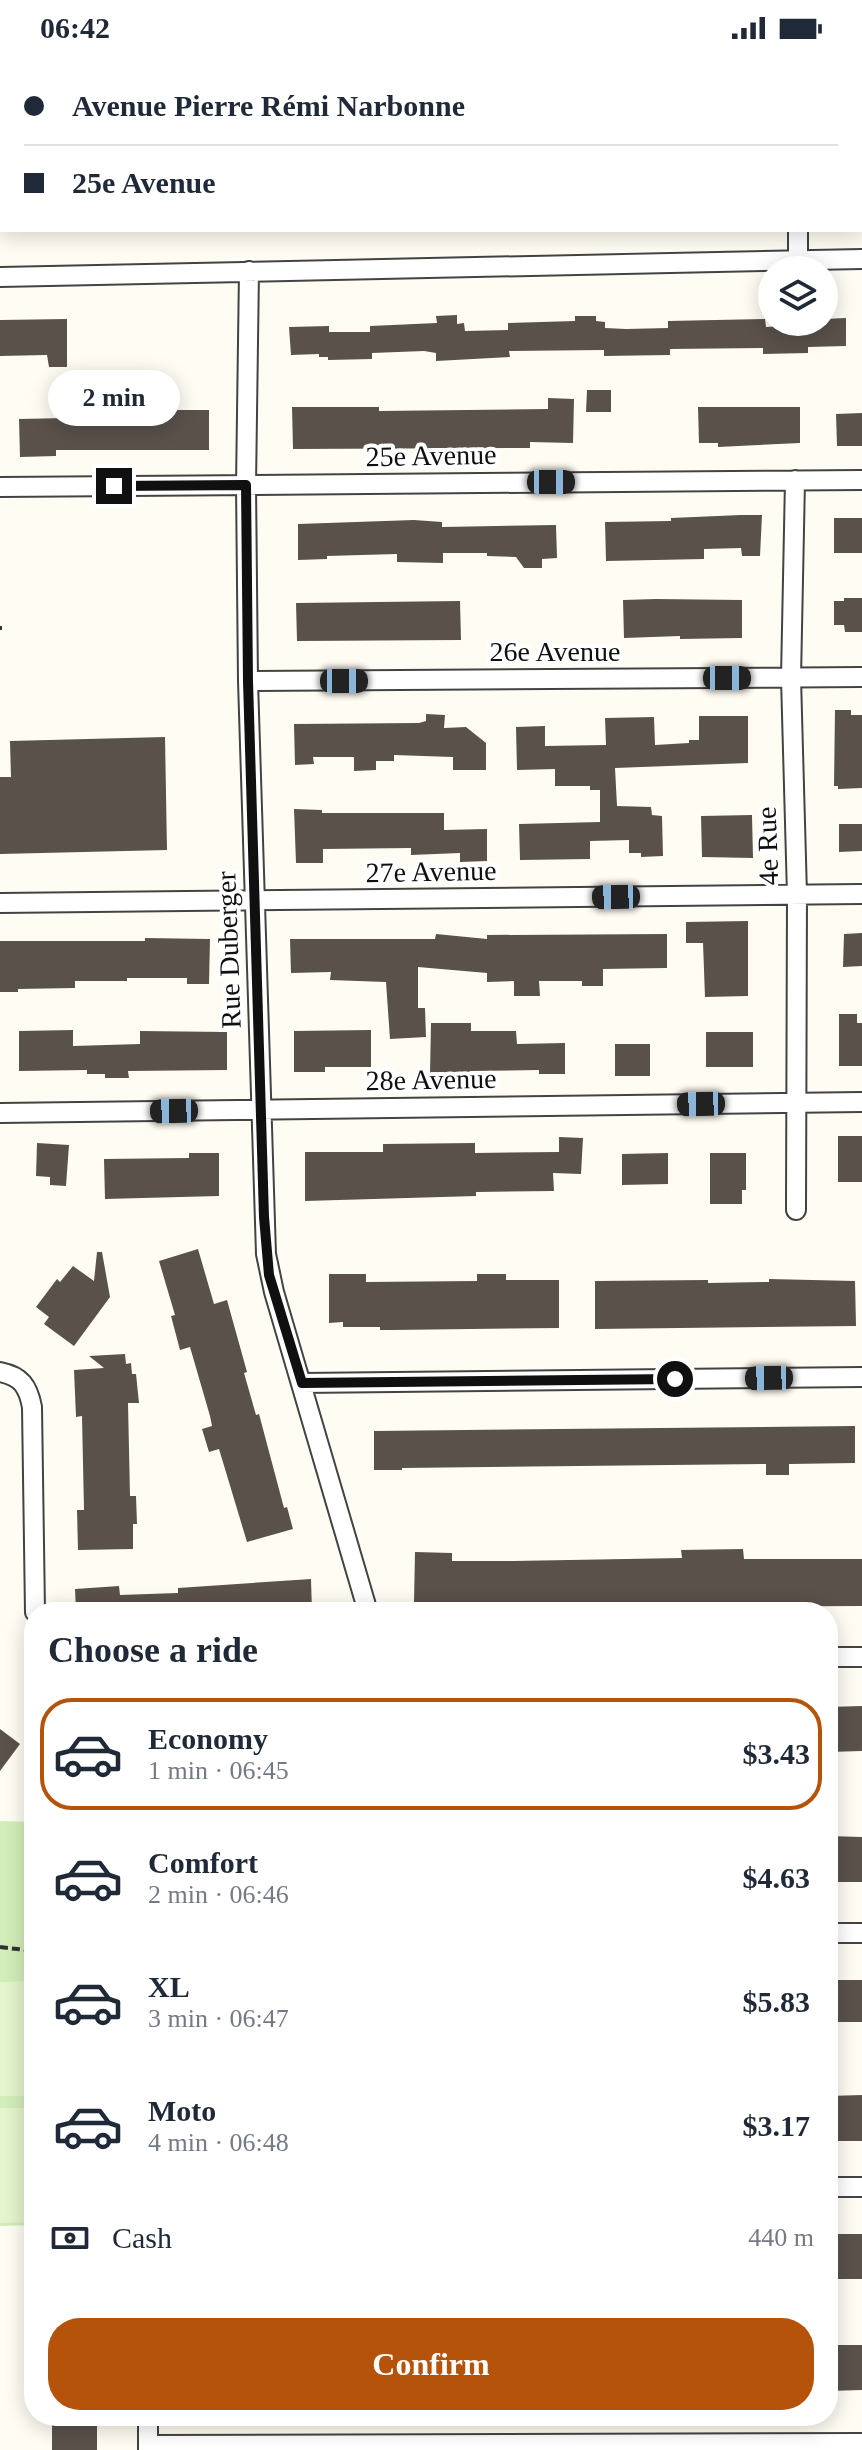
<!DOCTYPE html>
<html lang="en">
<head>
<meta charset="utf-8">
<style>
	body { margin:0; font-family:"Times New Roman",serif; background:#f6f6f7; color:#1f2937; height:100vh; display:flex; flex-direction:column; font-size:30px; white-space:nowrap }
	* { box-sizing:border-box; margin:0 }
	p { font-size:26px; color:#747a83 }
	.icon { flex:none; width:44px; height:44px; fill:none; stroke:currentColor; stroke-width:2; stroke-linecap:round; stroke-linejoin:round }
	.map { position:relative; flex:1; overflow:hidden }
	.details { position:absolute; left:24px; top:1546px; width:814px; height:824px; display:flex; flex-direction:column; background:#fff; border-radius:32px; box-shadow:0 4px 20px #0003 }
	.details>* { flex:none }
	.top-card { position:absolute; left:0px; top:0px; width:862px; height:176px; box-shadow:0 4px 20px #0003; display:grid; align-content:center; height:176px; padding:0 24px; background:#fff }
	.controls { position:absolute; left:758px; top:200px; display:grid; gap:16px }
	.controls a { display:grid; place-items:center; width:80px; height:80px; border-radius:50%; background:#fff; box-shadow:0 4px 20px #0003; font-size:40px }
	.end { position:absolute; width:36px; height:36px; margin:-18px; border:10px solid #101010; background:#fff; box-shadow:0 0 0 4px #fff }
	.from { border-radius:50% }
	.bubble { position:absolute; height:56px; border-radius:28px; background:#fff; box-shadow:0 4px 20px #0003; font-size:26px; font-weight:800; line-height:56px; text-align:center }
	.car { position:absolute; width:24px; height:48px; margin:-24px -12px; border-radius:10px; box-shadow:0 0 6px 2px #0007; background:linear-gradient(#222 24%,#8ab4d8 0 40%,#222 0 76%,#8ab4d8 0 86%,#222 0) }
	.top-card b { display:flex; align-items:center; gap:28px; height:76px; font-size:30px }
	.top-card b+b { border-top:2px solid #e0e1e3 }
	.top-card i { width:20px; height:20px; background:#1f2937 }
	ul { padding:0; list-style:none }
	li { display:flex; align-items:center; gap:24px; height:112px; margin:0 16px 12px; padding:0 8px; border:4px solid transparent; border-radius:32px }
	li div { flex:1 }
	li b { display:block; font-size:30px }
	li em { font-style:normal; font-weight:800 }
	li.current { border-color:#b45309 }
	li>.icon { width:72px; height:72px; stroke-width:1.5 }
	h2 { padding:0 24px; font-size:36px; line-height:96px }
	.pay { display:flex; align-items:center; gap:20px; height:88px; padding:0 24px; font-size:30px }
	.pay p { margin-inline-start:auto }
	.action { display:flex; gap:16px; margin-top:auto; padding:16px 24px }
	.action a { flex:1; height:92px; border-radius:32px; background:#b45309; color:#fff; font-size:32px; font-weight:800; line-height:92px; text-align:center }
	.status { display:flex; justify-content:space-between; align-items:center; height:56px; padding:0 40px; background:#fff; direction:ltr }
	.status svg { height:22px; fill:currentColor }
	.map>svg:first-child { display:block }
</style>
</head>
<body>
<div class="status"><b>06:42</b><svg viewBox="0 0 49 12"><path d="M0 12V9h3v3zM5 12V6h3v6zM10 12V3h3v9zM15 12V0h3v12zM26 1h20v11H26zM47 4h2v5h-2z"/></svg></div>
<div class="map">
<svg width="862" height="2394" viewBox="0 0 862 2394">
	<rect width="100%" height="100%" fill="#fffdf3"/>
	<path fill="#d2edb9" d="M 0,1765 L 34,1766 L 34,2169 L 0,2170 Z"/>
	<path fill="#e4f4cb" d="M 34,1925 L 34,2040 L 0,2040 L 0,1926 Z
		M 34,2052 L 34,2166 L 0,2167 L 0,2052 Z"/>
	<path fill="#5a514b" d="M 457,259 L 457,268 L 464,267 L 465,275 L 508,274 L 508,267 L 575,265 L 575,260 L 596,260 L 596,265 L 605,266 L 605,272 L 626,273 L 668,272 L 668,265 L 765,263 L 766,271 L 785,270 L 806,270 L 806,266 L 824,266 L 824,263 L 846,262 L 846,290 L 808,291 L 808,297 L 763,298 L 763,292 L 670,293 L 670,299 L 604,300 L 604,294 L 509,295 L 510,301 L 436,305 L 436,297 L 424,295 L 372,297 L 372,303 L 328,304 L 328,301 L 319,301 L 319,298 L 291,299 L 289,271 L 329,270 L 329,276 L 370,276 L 370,270 L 437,267 L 436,260 Z
		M 67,263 L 67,311 L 49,311 L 47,299 L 0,300 L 0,264 Z
		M 587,334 L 611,334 L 611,356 L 586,356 Z
		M 548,342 L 574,343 L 573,387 L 530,386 L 530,392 L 293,393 L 292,351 L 379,351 L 379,355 L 548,353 Z
		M 698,351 L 800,351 L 800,387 L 718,391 L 718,387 L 699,387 Z
		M 67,354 L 209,354 L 209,394 L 56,394 L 56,400 L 20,401 L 19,363 L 67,362 Z
		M 862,357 L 862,390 L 837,390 L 836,358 Z
		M 741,459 L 762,459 L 760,500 L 742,500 L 741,492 L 704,493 L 704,503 L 606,505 L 605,466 L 671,465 L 671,462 Z
		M 834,462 L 862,462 L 862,497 L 834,497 Z
		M 414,464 L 442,466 L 442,471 L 556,469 L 557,502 L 542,503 L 542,512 L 524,512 L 516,501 L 487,500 L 487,497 L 443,497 L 443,507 L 397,506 L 397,498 L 327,500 L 327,503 L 298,504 L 298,468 Z
		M 844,542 L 862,542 L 862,576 L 845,576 L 844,569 L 834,569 L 834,545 L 844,545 Z
		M 656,543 L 742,544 L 742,582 L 680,583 L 680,580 L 624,582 L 623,544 Z
		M 460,545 L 461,584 L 297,585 L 296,547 Z
		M 835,654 L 851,654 L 851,659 L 862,659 L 862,732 L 838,733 L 838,730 L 834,730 Z
		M 426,658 L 445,659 L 444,672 L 466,671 L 486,687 L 486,714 L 453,714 L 453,701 L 394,699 L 394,705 L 376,705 L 376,714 L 354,715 L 354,701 L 313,701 L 314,708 L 295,709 L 294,668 L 419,667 L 426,665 Z
		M 699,660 L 748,660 L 748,707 L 615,712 L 617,750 L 651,751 L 652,759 L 662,760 L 663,800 L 641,801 L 641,797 L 629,797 L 629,784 L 590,785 L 590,803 L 520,804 L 519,768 L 600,766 L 600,734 L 590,734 L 590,730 L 555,730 L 555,713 L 517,714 L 516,671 L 545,670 L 545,690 L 606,689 L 605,662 L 654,661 L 655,689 L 689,687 L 689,684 L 699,684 Z
		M 165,681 L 167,794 L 0,798 L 0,721 L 11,721 L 10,685 Z
		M 294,753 L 322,754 L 322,757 L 444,757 L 444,774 L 487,773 L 487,805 L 460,806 L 460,797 L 411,799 L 411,792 L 323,793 L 323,807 L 296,807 Z
		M 752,759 L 753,802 L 702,801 L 701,760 Z
		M 839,768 L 862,768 L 862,795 L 839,796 Z
		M 748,865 L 748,940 L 705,941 L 703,887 L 686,887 L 686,866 Z
		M 862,877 L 862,910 L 843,911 L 844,878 Z
		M 436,878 L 487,883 L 487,879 L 667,878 L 667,912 L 603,913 L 603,930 L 582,930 L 582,925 L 539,925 L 540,940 L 514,940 L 514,925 L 487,926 L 487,917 L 418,911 L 418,952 L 425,952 L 426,981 L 390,983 L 386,926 L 330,924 L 331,916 L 291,917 L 290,883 L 435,883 Z
		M 145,882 L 210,883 L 209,928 L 187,928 L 187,922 L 127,922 L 127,925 L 75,925 L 75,932 L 18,933 L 18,936 L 0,936 L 0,885 L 145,885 Z
		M 839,958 L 857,958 L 857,967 L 862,967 L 862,1010 L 839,1010 Z
		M 431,967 L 471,967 L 471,975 L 516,975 L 517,988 L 565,987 L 565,1018 L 539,1018 L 539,1014 L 470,1015 L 470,1019 L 456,1020 L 430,1018 Z
		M 73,974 L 73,990 L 140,988 L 140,975 L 227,976 L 227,1014 L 128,1015 L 129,1022 L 105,1022 L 105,1018 L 87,1018 L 87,1014 L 19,1015 L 19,975 Z
		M 371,974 L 371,1011 L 325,1011 L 325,1016 L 294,1016 L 294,975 Z
		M 706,976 L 753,976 L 753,1011 L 706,1011 Z
		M 615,988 L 650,988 L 650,1020 L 615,1020 Z
		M 838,1080 L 862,1080 L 862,1126 L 838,1126 Z
		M 559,1081 L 583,1082 L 581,1118 L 553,1117 L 554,1135 L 476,1136 L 476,1140 L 305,1145 L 305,1096 L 383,1096 L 383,1088 L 475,1087 L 475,1097 L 559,1096 Z
		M 37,1087 L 69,1089 L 66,1130 L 50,1129 L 50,1121 L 36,1120 Z
		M 189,1097 L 219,1097 L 219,1140 L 105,1143 L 104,1103 L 189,1102 Z
		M 668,1097 L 668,1128 L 622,1129 L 622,1098 Z
		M 710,1097 L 746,1097 L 746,1134 L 742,1134 L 742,1148 L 710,1148 Z
		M 198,1193 L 214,1248 L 227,1244 L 247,1316 L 244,1317 L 256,1359 L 259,1358 L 284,1452 L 287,1451 L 293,1473 L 247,1486 L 219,1393 L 209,1396 L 202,1373 L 212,1370 L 210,1360 L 190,1291 L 180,1294 L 171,1260 L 175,1259 L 159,1205 Z
		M 97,1196 L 102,1196 L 110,1241 L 74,1290 L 44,1268 L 49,1261 L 36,1251 L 57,1223 L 60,1226 L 73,1210 L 94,1225 Z
		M 329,1218 L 366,1218 L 366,1226 L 477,1225 L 477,1218 L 506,1218 L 506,1224 L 559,1224 L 559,1272 L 392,1274 L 380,1274 L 380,1271 L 343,1271 L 343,1266 L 329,1267 Z
		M 769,1223 L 855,1225 L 856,1270 L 595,1273 L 595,1225 L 708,1224 L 708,1227 L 769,1226 Z
		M 125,1298 L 126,1308 L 131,1307 L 132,1318 L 136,1318 L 139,1347 L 128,1347 L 130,1440 L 136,1440 L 137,1468 L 133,1468 L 133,1493 L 78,1494 L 77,1454 L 84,1454 L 82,1360 L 76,1361 L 74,1314 L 104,1312 L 89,1300 Z
		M 855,1370 L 855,1407 L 789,1408 L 789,1419 L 766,1419 L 766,1408 L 402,1412 L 402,1414 L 374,1414 L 374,1375 Z
		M 743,1493 L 744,1503 L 862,1503 L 862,1550 L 465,1552 L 465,1547 L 414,1546 L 415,1496 L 452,1497 L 452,1505 L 513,1505 L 682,1502 L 681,1494 Z
		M 311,1523 L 312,1556 L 76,1556 L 75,1533 L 119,1530 L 120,1539 L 178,1537 L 178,1532 Z
		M 862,1650 L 862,1695 L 828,1696 L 828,1651 Z
		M 0,1673 L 20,1688 L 0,1715 Z
		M 828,1780 L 862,1781 L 862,1826 L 828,1826 Z
		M 828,1924 L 862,1924 L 862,1966 L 828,1966 Z
		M 862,2039 L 862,2085 L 828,2085 L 828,2040 Z
		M 828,2178 L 862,2178 L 862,2223 L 828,2223 Z
		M 828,2289 L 862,2289 L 862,2334 L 828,2335 Z
		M 52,2360 L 97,2360 L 97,2394 L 52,2394 Z"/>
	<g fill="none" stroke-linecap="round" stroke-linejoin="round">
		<defs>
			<path id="minor" d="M 796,0 L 796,2
				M 798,174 L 798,205
				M 249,215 L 246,429 L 248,625 L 266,1198 L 274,1236 L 368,1556
				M 0,221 L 862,203
				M 795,424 L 791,622 L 797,839 L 796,1154
				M 0,431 L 862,424
				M 248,625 L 862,621
				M 0,847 L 862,838
				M 0,1057 L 862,1046
				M 0,1316 C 21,1320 28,1330 32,1351 L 35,1556
				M 302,1327 L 862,1321
				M 828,1601 L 862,1601
				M 828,1877 L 862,1877
				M 828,2131 L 862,2131
				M 148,2360 L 148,2394
				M 148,2389 L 862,2387"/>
		</defs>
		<use href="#minor" stroke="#434343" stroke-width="22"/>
		<path stroke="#323232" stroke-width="4" stroke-dasharray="8 4" stroke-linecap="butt" d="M 525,0 L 527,2
			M 629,0 L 629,2
			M 860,21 L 862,21
			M 0,572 L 2,572
			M 0,1891 L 34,1895"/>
		<use href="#minor" stroke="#fff" stroke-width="18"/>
	</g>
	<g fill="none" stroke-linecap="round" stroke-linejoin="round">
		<path stroke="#101010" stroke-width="10" d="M 114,430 L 246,429 L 248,625 L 264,1161 L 269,1219 L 302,1327 L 675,1323"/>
	</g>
	<g text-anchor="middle" stroke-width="8" stroke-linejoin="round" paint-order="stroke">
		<g font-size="28" fill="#101010" stroke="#fff">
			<text transform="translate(431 399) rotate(-1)" y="10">25e Avenue</text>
			<text x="555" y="605">26e Avenue</text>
			<text transform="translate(767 790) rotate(-92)" y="10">4e Rue</text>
			<text transform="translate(431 815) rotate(-1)" y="10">27e Avenue</text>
			<text transform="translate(228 894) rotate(-92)" y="10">Rue Duberger</text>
			<text transform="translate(431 1023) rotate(-1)" y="10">28e Avenue</text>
		</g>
	</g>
</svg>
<div class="controls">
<a><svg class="icon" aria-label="layers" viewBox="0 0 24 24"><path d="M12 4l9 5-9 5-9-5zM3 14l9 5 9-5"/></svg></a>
</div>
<i class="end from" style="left:675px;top:1323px"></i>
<i class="end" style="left:114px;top:430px"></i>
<div class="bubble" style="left:48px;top:314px;width:132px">2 min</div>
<i class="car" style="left:551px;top:426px;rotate:90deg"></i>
<i class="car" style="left:727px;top:622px;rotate:90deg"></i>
<i class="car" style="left:344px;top:625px;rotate:90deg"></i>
<i class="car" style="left:616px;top:841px;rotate:269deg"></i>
<i class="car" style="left:701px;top:1048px;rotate:269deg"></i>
<i class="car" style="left:174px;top:1055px;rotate:269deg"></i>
<i class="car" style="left:769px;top:1322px;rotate:269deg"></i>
<div class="top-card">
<b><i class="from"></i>Avenue Pierre Rémi Narbonne</b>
<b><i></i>25e Avenue</b>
</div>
<section class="details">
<h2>Choose a ride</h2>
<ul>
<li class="current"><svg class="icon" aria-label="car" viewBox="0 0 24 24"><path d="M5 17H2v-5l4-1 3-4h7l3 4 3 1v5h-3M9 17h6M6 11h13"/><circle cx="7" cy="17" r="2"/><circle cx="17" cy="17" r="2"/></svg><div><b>Economy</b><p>1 min · 06:45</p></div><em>$3.43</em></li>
<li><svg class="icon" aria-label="car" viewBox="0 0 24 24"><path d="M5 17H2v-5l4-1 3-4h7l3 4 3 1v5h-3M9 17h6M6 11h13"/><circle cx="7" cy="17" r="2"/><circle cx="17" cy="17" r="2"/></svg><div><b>Comfort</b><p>2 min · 06:46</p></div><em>$4.63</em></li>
<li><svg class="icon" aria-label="car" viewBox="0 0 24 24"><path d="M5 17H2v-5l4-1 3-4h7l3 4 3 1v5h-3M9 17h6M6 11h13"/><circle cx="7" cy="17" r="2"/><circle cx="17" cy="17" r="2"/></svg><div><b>XL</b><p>3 min · 06:47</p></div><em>$5.83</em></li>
<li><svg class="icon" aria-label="car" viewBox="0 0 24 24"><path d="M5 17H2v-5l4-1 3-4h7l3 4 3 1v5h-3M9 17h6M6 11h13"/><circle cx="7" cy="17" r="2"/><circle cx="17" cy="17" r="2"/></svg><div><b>Moto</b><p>4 min · 06:48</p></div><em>$3.17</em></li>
</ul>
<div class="pay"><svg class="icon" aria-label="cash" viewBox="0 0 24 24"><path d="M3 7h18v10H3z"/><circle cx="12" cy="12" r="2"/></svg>Cash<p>440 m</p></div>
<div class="action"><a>Confirm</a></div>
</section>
</div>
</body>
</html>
